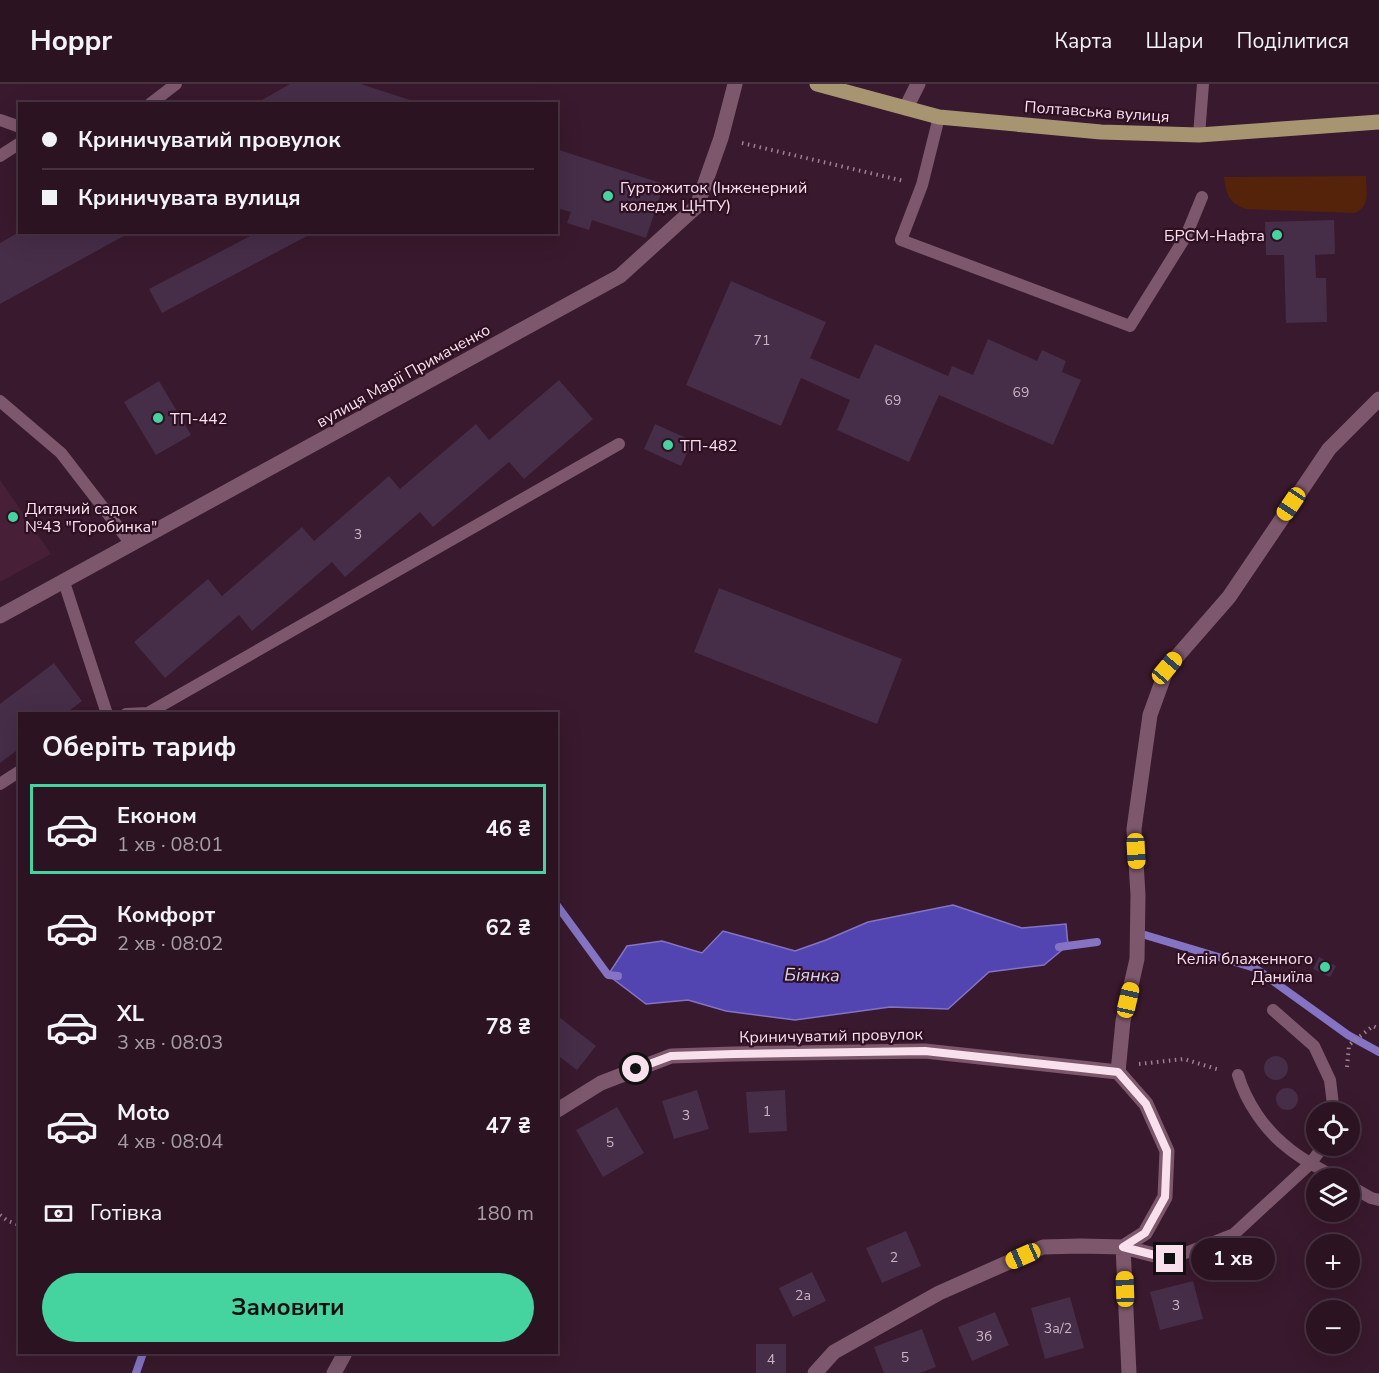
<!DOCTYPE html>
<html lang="uk">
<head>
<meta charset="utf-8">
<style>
	body { margin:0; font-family:"Nunito Sans",sans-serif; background:#331c2a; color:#f1f3f6; height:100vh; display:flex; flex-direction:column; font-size:22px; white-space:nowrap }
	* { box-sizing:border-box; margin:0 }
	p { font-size:20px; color:#a69ea5 }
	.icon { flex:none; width:33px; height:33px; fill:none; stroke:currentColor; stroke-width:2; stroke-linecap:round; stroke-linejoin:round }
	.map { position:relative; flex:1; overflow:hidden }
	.details { position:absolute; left:18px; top:628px; width:540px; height:642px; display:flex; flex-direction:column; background:#2b1322; border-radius:0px; box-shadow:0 6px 24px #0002,0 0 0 2px #473240 }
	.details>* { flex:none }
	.top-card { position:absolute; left:18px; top:18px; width:540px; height:132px; border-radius:0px; box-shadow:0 6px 24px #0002,0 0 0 2px #473240; display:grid; align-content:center; height:132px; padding:0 24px; background:#2b1322 }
	.fabs { position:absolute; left:1306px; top:1018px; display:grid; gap:12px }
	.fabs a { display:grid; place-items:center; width:54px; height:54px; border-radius:50%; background:#2b1322; box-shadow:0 6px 24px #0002,0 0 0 2px #473240; font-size:30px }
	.end { position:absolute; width:27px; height:27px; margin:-14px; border:8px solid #f8e1ed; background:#111; box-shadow:0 0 0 3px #111 }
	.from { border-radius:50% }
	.bubble { position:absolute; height:42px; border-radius:21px; background:#2b1322; box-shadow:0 6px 24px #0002,0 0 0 2px #473240; font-size:20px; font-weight:700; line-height:42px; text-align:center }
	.car { position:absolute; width:18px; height:36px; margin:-18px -9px; border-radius:8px; box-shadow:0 0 4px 2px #0007; background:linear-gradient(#f5c518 24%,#345 0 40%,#f5c518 0 76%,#345 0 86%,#f5c518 0) }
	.top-card b { display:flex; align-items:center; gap:21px; height:57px; font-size:22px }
	.top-card b+b { border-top:2px solid #473240 }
	.top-card i { width:15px; height:15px; background:#f1f3f6 }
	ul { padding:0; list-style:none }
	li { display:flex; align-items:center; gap:18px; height:90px; margin:0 12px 9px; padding:0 12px; border:3px solid transparent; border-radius:0px }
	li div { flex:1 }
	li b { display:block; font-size:22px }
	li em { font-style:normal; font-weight:700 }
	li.selected { border-color:#45d49f }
	li>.icon { width:54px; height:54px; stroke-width:1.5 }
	h2 { padding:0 24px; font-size:27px; line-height:72px }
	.pay { display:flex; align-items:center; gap:15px; height:66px; padding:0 24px; font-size:22px }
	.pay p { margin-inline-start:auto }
	.cta { display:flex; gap:12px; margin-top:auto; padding:12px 24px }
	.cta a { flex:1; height:69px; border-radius:36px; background:#45d49f; color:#111; font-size:24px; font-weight:700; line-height:69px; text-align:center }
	header { display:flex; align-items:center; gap:36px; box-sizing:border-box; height:84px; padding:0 30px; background:#2b1322; border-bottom:2px solid #473240 }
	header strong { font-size:28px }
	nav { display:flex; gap:33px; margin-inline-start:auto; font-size:21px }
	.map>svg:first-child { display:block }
</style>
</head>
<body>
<header>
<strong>Hoppr</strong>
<nav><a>Карта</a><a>Шари</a><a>Поділитися</a></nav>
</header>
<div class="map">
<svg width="1379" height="1289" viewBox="0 0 1379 1289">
	<rect width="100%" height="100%" fill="#39192d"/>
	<path fill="#472038" d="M 0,396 L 51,470 L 0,498 Z"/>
	<path fill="#55230a" d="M 1366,92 C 1366,106 1371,122 1355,129 L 1246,125 C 1229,119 1226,111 1224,93 Z"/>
	<path fill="#5345b1" stroke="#8474c3" stroke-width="1.5" d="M 953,821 L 1022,844 L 1066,840 L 1068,861 L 1044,881 L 989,888 L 948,925 L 890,923 L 795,936 L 726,927 L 688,916 L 646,920 L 608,891 L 627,862 L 662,857 L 702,869 L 723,847 L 795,867 L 826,856 L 868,838 Z"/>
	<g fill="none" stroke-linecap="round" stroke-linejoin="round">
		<path stroke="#8474c3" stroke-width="8" d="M 556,820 L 608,891 L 618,892
			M 1145,851 L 1255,884 L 1348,951 L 1379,968
			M 1059,863 L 1097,858
			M 136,1289 L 143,1269"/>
	</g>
	<path fill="#462d48" d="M 290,0 L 361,0 L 419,19 L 255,20 Z
		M 556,65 L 664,100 L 646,154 L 592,136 L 589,146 L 567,139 L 571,128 L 556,124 Z
		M 1334,136 L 1335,170 L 1315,171 L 1316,194 L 1326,194 L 1327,238 L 1286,239 L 1284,171 L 1266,171 L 1265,138 Z
		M 19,148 L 131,148 L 0,220 L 0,159 Z
		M 258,148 L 305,148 L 307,152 L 162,229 L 149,205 Z
		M 731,197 L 826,238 L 810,274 L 859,295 L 875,260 L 948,292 L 952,282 L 973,291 L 988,255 L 1037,277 L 1042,266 L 1066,277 L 1062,288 L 1081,296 L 1053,361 L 939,311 L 909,378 L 837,346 L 850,316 L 801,294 L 781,342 L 686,301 Z
		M 559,296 L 593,335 L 524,395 L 509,378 L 433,443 L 420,428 L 345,493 L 332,478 L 252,547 L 239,531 L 165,594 L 134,558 L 208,495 L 222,512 L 302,443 L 314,457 L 389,392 L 400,405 L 476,340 L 489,356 Z
		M 159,297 L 191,351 L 156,371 L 124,318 Z
		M 655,340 L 693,357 L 681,382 L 644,365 Z
		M 719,504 L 902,575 L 877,640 L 694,568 Z
		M 54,579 L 82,617 L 65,630 L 20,630 L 20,664 L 0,679 L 0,620 Z
		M 1319,873 L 1336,882 L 1330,893 L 1313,885 Z
		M 559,933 L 596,962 L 577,986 L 556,970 L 556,937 Z
		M1264 984a12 12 0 1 1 24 0a12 12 0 1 1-24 0Z
		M1276 1015a11 11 0 1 1 22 0a11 11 0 1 1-22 0Z
		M 697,1006 L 709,1045 L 674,1055 L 662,1017 Z
		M 785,1006 L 787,1047 L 749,1049 L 746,1008 Z
		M 617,1023 L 644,1069 L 603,1093 L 576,1046 Z
		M 906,1147 L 921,1182 L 882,1199 L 866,1164 Z
		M 812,1188 L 826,1217 L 793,1233 L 779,1204 Z
		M 1193,1197 L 1203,1235 L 1160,1246 L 1150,1208 Z
		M 1070,1213 L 1084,1264 L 1045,1275 L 1031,1224 Z
		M 995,1228 L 1009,1261 L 972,1277 L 958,1243 Z
		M 922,1245 L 936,1283 L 920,1289 L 884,1289 L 874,1263 Z
		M 756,1260 L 786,1260 L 786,1289 L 756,1289 Z"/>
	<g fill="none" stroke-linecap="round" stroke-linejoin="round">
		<path stroke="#9c8191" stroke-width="4" stroke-dasharray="1.5 4.5" stroke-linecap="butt" d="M 742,59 L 904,97
			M 1139,980 L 1184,975 L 1220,986
			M 1347,983 L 1349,961 L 1373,942 L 1379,945
			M 0,1131 L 8,1137 L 20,1141"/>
		<path stroke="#7d586d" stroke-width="12" d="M 150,20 L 176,0
			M 939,33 L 922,101 L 901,156 L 1130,242 L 1186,152 L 1202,113
			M 0,36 L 20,43
			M 1199,51 L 1203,0
			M 0,72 L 20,59
			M 0,317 L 61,369 L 132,461
			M 64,498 L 107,630
			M 126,630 L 148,629 L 619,360
			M 0,700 L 20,687
			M 1273,926 L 1314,962 L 1330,996 L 1334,1029
			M 1238,991 C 1246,1018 1265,1046 1287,1063 C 1302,1076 1321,1085 1338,1095
			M 1350,1102 L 1371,1114 L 1379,1116
			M 1170,1175 L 1234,1150 L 1311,1079 L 1323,1062"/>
		<path stroke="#7d586d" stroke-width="15" d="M 906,24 L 918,0
			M 0,532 L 620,192 L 697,122 L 721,54 L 735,0
			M 556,1027 L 601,999 L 671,972 L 734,970 L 925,967 L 1118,988
			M 334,1289 L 345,1269
			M 815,1289 L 834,1268 L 939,1209 L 1043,1163 L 1081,1162 L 1123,1163 L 1170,1175
			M 1129,1289 L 1123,1163 L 1145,1149 L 1165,1113 L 1167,1067 L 1146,1020 L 1118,988 L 1123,937 L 1137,875 L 1138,811 L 1134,745 L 1150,631 L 1167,584 L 1229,513 L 1329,365 L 1379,315"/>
		<path stroke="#a79571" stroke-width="15" d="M 817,0 L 939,33 L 1101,48 L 1199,51 L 1379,38"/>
	</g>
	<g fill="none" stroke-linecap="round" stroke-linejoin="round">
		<path stroke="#f8e1ed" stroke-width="8" d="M 636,985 L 671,972 L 734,970 L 925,967 L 1118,988 L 1146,1020 L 1167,1067 L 1165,1113 L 1145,1149 L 1123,1163 L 1170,1175"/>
	</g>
	<g fill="#45d49f" stroke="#2f1023" stroke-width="2">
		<circle cx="608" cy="112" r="6"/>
		<circle cx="1277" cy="151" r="6"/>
		<circle cx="158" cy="334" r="6"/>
		<circle cx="668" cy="361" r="6"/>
		<circle cx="13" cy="433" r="6"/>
		<circle cx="1325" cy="883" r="6"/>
	</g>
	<g text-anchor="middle" stroke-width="4.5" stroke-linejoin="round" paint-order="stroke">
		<g font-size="14" fill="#ccb4c4">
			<text x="762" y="261">71</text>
			<text x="1021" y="313">69</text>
			<text x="893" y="321">69</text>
			<text x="358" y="455">3</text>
			<text x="767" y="1032">1</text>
			<text x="686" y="1036">3</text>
			<text x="610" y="1063">5</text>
			<text x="894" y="1178">2</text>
			<text x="803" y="1216">2а</text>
			<text x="1176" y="1226">3</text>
			<text x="1058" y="1249">3а/2</text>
			<text x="984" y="1257">3б</text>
			<text x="905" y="1278">5</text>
			<text x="771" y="1280">4</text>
		</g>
		<g font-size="16" fill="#f8e1ed" stroke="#2f1023">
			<text transform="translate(1097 27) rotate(4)" y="6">Полтавська вулиця</text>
			<text transform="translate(403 291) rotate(-29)" y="6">вулиця Марії Примаченко</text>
			<text transform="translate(831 951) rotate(-1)" y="6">Криничуватий провулок</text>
		</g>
		<g font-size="16" fill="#f8e1ed" stroke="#2f1023" text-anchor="start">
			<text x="620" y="109">Гуртожиток (Інженерний<tspan x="620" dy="18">коледж ЦНТУ)</tspan></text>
			<text x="1265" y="157" text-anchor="end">БРСМ-Нафта</text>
			<text x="170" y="340">ТП-442</text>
			<text x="680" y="367">ТП-482</text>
			<text x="25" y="430">Дитячий садок<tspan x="25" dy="18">№43 "Горобинка"</tspan></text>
			<text x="1313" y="880" text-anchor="end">Келія блаженного<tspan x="1313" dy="18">Даниїла</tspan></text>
		</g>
		<g font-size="18" font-style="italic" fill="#d5d6f2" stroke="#2f1023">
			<text transform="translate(812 891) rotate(1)" y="6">Біянка</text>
		</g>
	</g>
</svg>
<div class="fabs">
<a><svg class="icon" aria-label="locate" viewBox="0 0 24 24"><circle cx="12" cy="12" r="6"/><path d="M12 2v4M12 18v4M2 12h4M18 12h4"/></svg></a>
<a><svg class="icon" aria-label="layers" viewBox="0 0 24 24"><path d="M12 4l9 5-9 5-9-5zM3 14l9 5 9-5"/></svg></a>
<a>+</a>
<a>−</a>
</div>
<i class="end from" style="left:636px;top:985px"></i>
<i class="end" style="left:1170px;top:1175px"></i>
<div class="bubble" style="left:1191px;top:1154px;width:84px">1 хв</div>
<i class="car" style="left:1291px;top:420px;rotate:214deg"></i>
<i class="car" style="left:1167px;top:584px;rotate:40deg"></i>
<i class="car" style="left:1136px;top:767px;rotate:177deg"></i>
<i class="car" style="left:1128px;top:916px;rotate:13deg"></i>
<i class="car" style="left:1023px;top:1172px;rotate:246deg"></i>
<i class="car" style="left:1125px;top:1205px;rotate:358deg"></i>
<div class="top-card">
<b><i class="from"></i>Криничуватий провулок</b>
<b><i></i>Криничувата вулиця</b>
</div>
<section class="details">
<h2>Оберіть тариф</h2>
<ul>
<li class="selected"><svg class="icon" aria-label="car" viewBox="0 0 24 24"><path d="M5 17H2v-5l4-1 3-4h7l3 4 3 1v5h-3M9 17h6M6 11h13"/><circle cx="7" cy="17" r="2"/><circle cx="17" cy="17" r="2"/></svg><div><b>Економ</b><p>1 хв · 08:01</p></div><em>46 ₴</em></li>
<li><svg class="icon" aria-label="car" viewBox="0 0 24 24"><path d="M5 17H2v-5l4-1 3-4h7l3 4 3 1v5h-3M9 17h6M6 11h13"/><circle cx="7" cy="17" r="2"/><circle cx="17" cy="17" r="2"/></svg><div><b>Комфорт</b><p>2 хв · 08:02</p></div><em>62 ₴</em></li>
<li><svg class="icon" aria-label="car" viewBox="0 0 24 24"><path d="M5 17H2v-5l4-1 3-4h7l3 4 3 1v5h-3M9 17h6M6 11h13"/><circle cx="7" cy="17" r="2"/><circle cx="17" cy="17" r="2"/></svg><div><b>XL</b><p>3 хв · 08:03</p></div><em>78 ₴</em></li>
<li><svg class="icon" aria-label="car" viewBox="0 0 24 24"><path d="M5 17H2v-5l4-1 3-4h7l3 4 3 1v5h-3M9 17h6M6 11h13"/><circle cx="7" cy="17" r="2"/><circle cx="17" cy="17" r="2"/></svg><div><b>Moto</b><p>4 хв · 08:04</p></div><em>47 ₴</em></li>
</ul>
<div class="pay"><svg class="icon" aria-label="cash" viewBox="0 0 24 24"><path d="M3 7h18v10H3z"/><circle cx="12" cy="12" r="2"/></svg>Готівка<p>180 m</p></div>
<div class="cta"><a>Замовити</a></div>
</section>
</div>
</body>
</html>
